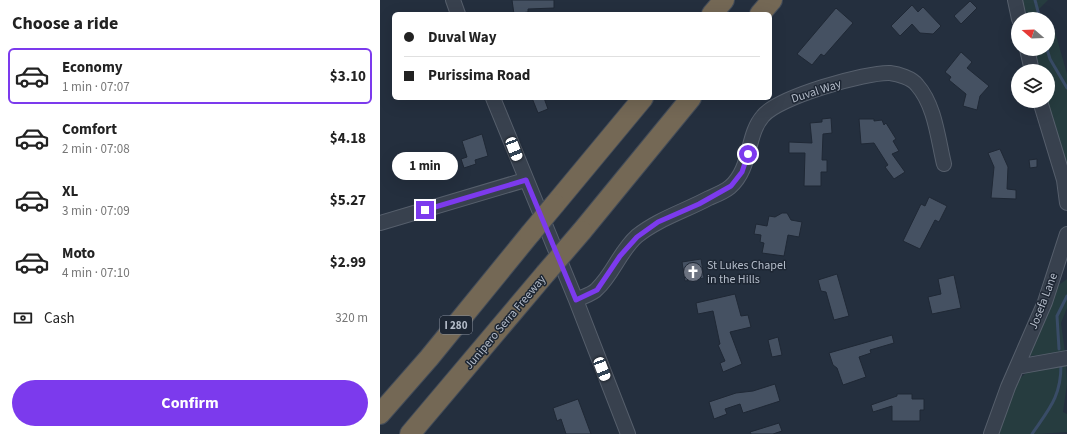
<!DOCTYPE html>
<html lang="en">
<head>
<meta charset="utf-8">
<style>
	body { margin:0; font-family:"Source Sans 3",sans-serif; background:#f6f6f6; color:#222; height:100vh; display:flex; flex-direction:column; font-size:15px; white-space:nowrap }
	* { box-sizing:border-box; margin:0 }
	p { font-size:13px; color:#767676 }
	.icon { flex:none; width:22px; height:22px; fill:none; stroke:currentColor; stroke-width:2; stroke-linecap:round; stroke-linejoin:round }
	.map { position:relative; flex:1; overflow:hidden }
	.panel { display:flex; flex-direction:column; background:#fff; width:380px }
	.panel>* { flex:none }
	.guide { position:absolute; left:12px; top:12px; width:380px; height:88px; border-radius:6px; box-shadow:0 4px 16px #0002; display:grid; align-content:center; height:88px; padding:0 12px; background:#fff }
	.needle { width:26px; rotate:289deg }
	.controls { position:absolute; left:631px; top:12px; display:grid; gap:8px }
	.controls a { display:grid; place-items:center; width:44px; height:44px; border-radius:50%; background:#fff; box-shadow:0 4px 16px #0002; font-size:20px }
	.end { position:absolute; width:18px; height:18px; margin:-9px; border:5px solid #7c3aed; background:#fff; box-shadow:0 0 0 2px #fff }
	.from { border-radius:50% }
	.bubble { position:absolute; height:28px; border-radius:14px; background:#fff; box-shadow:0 4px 16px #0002; font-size:13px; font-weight:700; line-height:28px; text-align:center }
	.car { position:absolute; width:12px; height:24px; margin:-12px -6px; border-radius:5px; box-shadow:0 0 3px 1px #0007; background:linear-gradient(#fff 24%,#345 0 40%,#fff 0 76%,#345 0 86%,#fff 0) }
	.guide b { display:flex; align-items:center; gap:14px; height:38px; font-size:15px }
	.guide b+b { border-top:1px solid #e0e0e0 }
	.guide i { width:10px; height:10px; background:#222 }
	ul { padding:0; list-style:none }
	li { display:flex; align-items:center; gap:12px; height:56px; margin:0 8px 6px; padding:0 4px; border:2px solid transparent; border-radius:6px }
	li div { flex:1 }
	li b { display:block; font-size:15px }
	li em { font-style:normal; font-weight:700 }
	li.selected { border-color:#7c3aed }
	li>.icon { width:36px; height:36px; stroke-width:1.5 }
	h2 { padding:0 12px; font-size:18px; line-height:48px }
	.pay { display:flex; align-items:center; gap:10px; height:44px; padding:0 12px; font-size:15px }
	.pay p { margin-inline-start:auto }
	.button { display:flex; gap:8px; margin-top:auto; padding:8px 12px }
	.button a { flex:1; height:46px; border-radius:24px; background:#7c3aed; color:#fff; font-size:16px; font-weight:700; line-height:46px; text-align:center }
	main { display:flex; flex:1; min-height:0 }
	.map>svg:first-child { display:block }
</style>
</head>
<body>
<main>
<section class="panel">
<h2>Choose a ride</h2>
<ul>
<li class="selected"><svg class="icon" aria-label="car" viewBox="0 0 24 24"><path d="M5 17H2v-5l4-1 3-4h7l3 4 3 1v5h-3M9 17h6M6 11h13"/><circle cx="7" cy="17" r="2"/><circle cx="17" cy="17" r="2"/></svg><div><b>Economy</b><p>1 min · 07:07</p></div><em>$3.10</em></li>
<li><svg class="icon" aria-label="car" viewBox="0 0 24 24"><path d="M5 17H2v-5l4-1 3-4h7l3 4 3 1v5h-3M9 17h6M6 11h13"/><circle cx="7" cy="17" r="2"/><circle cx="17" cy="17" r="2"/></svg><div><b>Comfort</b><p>2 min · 07:08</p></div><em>$4.18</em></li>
<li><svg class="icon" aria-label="car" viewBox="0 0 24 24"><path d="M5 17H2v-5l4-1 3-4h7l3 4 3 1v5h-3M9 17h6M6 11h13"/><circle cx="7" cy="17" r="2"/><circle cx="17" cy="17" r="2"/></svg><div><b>XL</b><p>3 min · 07:09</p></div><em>$5.27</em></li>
<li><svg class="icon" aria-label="car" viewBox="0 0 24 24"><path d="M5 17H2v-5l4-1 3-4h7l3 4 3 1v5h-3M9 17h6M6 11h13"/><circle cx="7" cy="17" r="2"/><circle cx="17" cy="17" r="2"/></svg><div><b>Moto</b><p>4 min · 07:10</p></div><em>$2.99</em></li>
</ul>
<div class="pay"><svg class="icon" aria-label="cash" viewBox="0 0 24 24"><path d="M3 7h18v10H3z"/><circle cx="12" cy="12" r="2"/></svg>Cash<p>320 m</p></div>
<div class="button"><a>Confirm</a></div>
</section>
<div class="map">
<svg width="687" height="434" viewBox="0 0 687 434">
	<rect width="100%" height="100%" fill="#242f3e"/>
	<path fill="#263c3f" d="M 641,0 L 668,0 L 652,16 L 641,8 Z
		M 674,28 L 687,74 L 687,175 L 665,101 L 668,101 L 668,71 L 655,71 L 651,49 L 668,49 L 668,31 Z
		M 687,279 L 687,308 L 681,323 L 685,352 L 650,356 L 668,293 Z
		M 686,364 L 687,384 L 683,412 L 687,414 L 687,432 L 659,434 L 615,434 L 638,380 L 654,366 Z"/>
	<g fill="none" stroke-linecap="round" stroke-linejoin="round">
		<path stroke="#394c67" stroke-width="3" d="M 655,0 L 660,19
			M 667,49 L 670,59 L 687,88
			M 679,349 L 677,316 L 687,296
			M 652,434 C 669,409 681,397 681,365"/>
	</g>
	<path fill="#455162" stroke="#1f2835" d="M 132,0 L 174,0 L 174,8 L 148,9 L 148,12 L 134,14 Z
		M 590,1 L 597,8 L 581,24 L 574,16 Z
		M 532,5 L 538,12 L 543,7 L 561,26 L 553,34 L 540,33 L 532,24 L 520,36 L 511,26 Z
		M 456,8 L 473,23 L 444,56 L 441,54 L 432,65 L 417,54 Z
		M 581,52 L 592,62 L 587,68 L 609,86 L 600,96 L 597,110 L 583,106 L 586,94 L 569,80 L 571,77 L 565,72 Z
		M 152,98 L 164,98 L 168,109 L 158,113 Z
		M 451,118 L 452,133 L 443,134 L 442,160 L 447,160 L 447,172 L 441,172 L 441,186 L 424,186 L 425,153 L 409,153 L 409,142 L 432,143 L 430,123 L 442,122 L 442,119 Z
		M 479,119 L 494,119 L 494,121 L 502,120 L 504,125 L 506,123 L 516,139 L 513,141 L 519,151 L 512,154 L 525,172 L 514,179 L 505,167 L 508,165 L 494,143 L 481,144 Z
		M 102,134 L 108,156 L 95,160 L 96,164 L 84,168 L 81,159 L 87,157 L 82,141 Z
		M 620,149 L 628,167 L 627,189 L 636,190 L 636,199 L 611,198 L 614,167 L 608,153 Z
		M 36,155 L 41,171 L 18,179 L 13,163 Z
		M 657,159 L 657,167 L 650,168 L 649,160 Z
		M 549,197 L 567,206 L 559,222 L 555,220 L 540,249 L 523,241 L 541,204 L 545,206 Z
		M 402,213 L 407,213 L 411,220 L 422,222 L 419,237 L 408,235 L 404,256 L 382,253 L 384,243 L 380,242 L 381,235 L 374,234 L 376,224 L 387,226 L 389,216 L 395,217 Z
		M 321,259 L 324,278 L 305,281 L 302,262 Z
		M 457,274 L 469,316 L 454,320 L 446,292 L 441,291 L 438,280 Z
		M 574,275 L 581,308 L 552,314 L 548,297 L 561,294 L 558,279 Z
		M 355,294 L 361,316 L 368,315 L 371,327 L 350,332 L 362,364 L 343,372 L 340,363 L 345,361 L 338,345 L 340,344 L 333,311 L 318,314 L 316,303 Z
		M 512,335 L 514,343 L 490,350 L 491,353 L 479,357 L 486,377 L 463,385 L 457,368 L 453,365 L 449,353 Z
		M 398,337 L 402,355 L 392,357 L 388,340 Z
		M 395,384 L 400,401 L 363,413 L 360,404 L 345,409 L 347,414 L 334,419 L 329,402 L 356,393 L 373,391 Z
		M 517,394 L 532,394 L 532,399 L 544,399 L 544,410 L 540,410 L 540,421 L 512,421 L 512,406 L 493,412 L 491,405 L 517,396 Z
		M 198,399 L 211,434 L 186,434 L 181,419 L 177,421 L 173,408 Z
		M 399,423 L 402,431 L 393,434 L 371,434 L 370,432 Z"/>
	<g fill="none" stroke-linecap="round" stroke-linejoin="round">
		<defs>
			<path id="minor" d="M 73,0 L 78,14
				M 635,0 L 639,19
				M 647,49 L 652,71
				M 113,98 L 196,300 L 248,434
				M 660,101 L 684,180 L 687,203
				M 0,223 L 145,180
				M 196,300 C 202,297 213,294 217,289 C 233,274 240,251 257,236 C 278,219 305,211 329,198 C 336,195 344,192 350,187 C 372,168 366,135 383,116 C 398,97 486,72 510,73 C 518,74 532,78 537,85 C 555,105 558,139 564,164
				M 637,367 L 687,358
				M 611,434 L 628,387 L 665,302 L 687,234"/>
			<path id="highway" d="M 332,14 L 344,0
				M 380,14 L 392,0
				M 175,204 L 263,98
				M 202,231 L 311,98
				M 0,414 L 49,358 L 150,234
				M 30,434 L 165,274"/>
		</defs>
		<use href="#minor" stroke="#565f6c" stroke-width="16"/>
		<use href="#highway" stroke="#434c59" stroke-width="22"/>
		<use href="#minor" stroke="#38414e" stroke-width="14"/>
		<use href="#highway" stroke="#746855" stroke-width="20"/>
		<defs>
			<path id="highway-bridge" d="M 150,234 L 175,204
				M 165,274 L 202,231"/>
		</defs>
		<use href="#highway-bridge" stroke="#434c59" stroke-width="22" stroke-linecap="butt"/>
		<use href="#highway-bridge" stroke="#746855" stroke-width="20"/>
	</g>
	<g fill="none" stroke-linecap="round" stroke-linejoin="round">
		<path stroke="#7c3aed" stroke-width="5" d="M 45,210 L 146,180 L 196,300 L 217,290 L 240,256 L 257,237 L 278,222 L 319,204 L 351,186 L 362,172 L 368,154"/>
	</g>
	<defs>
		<symbol id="church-disc" viewBox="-11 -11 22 22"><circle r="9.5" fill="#6b7280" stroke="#1d2633"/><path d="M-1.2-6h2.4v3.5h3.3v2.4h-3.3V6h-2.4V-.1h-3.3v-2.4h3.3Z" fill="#fff"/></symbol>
	</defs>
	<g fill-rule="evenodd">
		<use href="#church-disc" x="302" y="261" width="22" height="22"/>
	</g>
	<g text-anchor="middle" stroke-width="3" stroke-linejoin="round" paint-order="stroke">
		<rect fill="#1d2633" stroke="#878f9c" stroke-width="1" x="60" y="316" width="32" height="18" rx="3"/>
		<g font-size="11" font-weight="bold" fill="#b4bcc9">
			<text x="76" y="329">I 280</text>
		</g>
		<g font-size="12" fill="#b4bcc9" stroke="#1d2633">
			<text transform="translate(436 91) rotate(-18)" y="4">Duval Way</text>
			<text transform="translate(663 301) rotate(-69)" y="4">Josefa Lane</text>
			<text transform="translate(125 322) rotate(-50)" y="4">Junipero Serra Freeway</text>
		</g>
		<g font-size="12" fill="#b4bcc9" stroke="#1d2633" text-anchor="start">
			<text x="327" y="269">St Lukes Chapel<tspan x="327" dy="14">in the Hills</tspan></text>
		</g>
	</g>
</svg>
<div class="controls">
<a><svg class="needle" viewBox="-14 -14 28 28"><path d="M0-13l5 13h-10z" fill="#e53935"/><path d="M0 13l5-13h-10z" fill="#767676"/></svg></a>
<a><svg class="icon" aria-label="layers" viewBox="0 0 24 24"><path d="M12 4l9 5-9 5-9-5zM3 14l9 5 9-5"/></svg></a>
</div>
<i class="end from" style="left:368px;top:154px"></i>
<i class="end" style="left:45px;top:210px"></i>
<div class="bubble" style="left:12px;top:152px;width:66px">1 min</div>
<i class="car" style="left:134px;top:149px;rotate:159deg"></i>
<i class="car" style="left:222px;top:369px;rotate:159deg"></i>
<div class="guide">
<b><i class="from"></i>Duval Way</b>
<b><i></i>Purissima Road</b>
</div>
</div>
</main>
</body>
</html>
